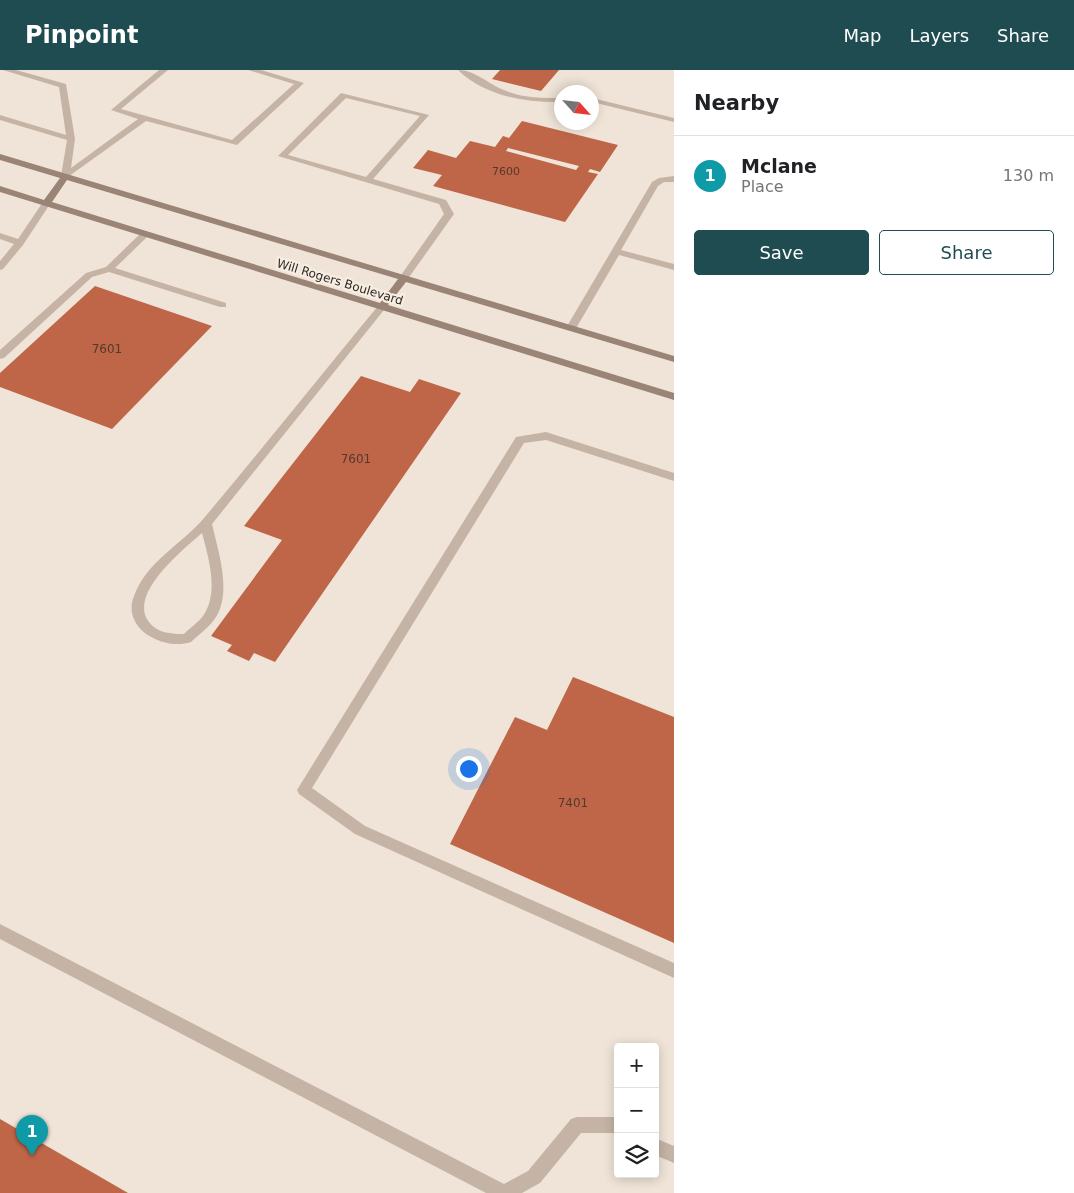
<!DOCTYPE html>
<meta charset="utf-8">
<style>
:root{--surface:#fff;--page:#f6f6f6;--text:#202124;--muted:#757577;--line:#e0e0e0;--accent:#1e4c50}
body{margin:0;font-family:"DejaVu Sans",sans-serif;background:var(--page);color:var(--text)}
.controls{position:absolute;right:15px;bottom:15px;display:grid;overflow:hidden;border-radius:5px;box-shadow:0 2px 12px #0003}
.controls button{width:45px;height:45px;display:grid;place-items:center;padding:0;border:0;border-bottom:1px solid var(--line);background:var(--surface);color:var(--text);font:25px sans-serif}
.compass{position:absolute;left:554px;top:15px;width:45px;height:45px;border-radius:50%;background:var(--surface);box-shadow:0 2px 12px #0003;rotate:117deg}
.you{position:absolute;left:468px;top:698px;width:18px;height:18px;margin:-12px;border:4px solid #fff;border-radius:50%;background:#1a73e8;box-shadow:0 0 0 8px #1a73e833}
.badge{display:grid;place-items:center;width:32px;height:32px;border-radius:50%;background:var(--accent);color:#fff;font-size:16px;font-weight:700}
.pin{position:absolute;translate:-50% -41px;filter:drop-shadow(0 1px 2px #0008)}
.pin::after{content:'';position:absolute;top:26px;width:18px;height:15px;background:inherit;clip-path:polygon(0 0,100% 0,50% 100%)}
.list{margin:0;padding:0;list-style:none}
h2{display:flex;justify-content:space-between;align-items:center;height:65px;margin:0;padding:0 20px;font-size:21px}
h2 small{font-size:16px;font-weight:400;color:var(--muted)}
.list li{display:grid;grid-template-columns:32px 1fr auto;gap:15px;align-items:center;box-sizing:border-box;height:80px;padding:0 20px;border-top:1px solid var(--line)}
.list b{display:block;font-size:19px;white-space:nowrap}
.list p{margin:0;font-size:16px;white-space:nowrap;color:var(--muted)}
.list em{font-size:16px;font-style:normal;color:var(--muted)}
.actions{display:flex;gap:10px;padding:15px 20px}
.actions a{flex:1;padding:11px 0;border:1px solid var(--accent);border-radius:5px;text-align:center;font-size:18px;color:var(--accent)}
.actions .main{background:var(--accent);color:#fff}
.icon{flex:none;width:28px;height:28px;fill:none;stroke:currentColor;stroke-width:2;stroke-linecap:round;stroke-linejoin:round}
.map{position:relative;flex:none;width:674px;height:1123px;overflow:hidden}
header{display:flex;align-items:center;gap:30px;box-sizing:border-box;height:70px;padding:0 25px;background:var(--accent);color:#fff}
header strong{font-size:24px}
nav{display:flex;gap:28px;margin-inline-start:auto;font-size:18px}
main{display:flex}
aside{flex:1;background:var(--surface)}
.map>svg:first-child{display:block}
.building{fill:#be6647;fill-rule:evenodd}
.lines{fill:none;stroke-linecap:round;stroke-linejoin:round}
.lane{fill:#c5b4a5;fill-rule:evenodd}
.secondary{fill:#998476;fill-rule:evenodd}
.labels{text-anchor:middle;dominant-baseline:central;stroke-width:4.5;stroke-linejoin:round;paint-order:stroke}
.far-number-label{font-size:11px;fill:#55392e}
.far-street-label{font-size:12px;fill:#322a25;stroke:#f7eee3}
.number-label{font-size:12px;fill:#55392e}
</style>
<header>
<strong>Pinpoint</strong>
<nav><a>Map</a><a>Layers</a><a>Share</a></nav>
</header>
<main>
<div class="map">
<svg width="674" height="1123" viewBox="0 0 674 1123">
<rect width="100%" height="100%" fill="#efe4d7"/>
<g class="building">
<path d="M 500,0 L 559,0 L 541,21 L 492,9 Z"/>
<path d="M 522,51 L 618,75 L 600,102 L 590,99 L 588,102 L 598,104 L 565,152 L 433,116 L 442,105 L 413,98 L 428,80 L 456,88 L 470,71 L 495,77 L 503,66 L 509,68 ZM 508,78 L 579,96 L 576,100 L 506,81 Z"/>
<path d="M 95,216 L 212,256 L 112,359 L 0,317 L 0,303 Z"/>
<path d="M 361,306 L 410,322 L 419,309 L 461,323 L 275,592 L 254,583 L 249,591 L 227,581 L 232,575 L 211,566 L 282,470 L 244,456 Z"/>
<path d="M 573,607 L 674,647 L 674,873 L 450,774 L 515,647 L 547,660 Z"/>
<path d="M 0,1049 L 128,1123 L 0,1123 Z"/>
</g>
<g class="lines">
<g class="lane">
<path d="M 3,0 L 16,0 L 66,14 L 75,69 L 71,98 L 138,49 L 111,40 L 159,0 L 168,0 L 121,39 L 232,70 L 294,14 L 248,0 L 261,0 L 304,13 L 237,75 L 146,51 L 65,109 L 61,106 L 67,70 L 0,50 L 0,45 L 66,65 L 59,17 Z"/>
<path d="M 458,0 C 475,0 488,14 504,20 C 522,28 542,28 562,28 L 562,32 C 525,33 485,26 458,0 Z"/>
<path d="M 341,23 L 429,45 L 373,109 L 446,130 L 454,144 L 407,210 L 401,210 L 399,208 L 444,144 L 439,134 L 278,86 ZM 346,28 L 420,46 L 366,107 L 288,85 Z"/>
<path d="M 592,28 L 674,48 L 674,52 L 592,32 Z"/>
<path d="M 674,106 L 674,112 L 664,112 L 658,116 L 621,180 L 674,194 L 674,200 L 619,185 L 575,260 L 567,260 L 566,258 L 652,112 L 659,108 Z"/>
<path d="M 46,131 L 50,134 L 23,175 L 3,199 L 0,200 L 0,191 L 14,174 L 0,169 L 0,163 L 18,169 L 43,132 Z"/>
<path d="M 145,161 L 148,162 L 148,166 L 115,198 L 226,233 L 226,237 L 220,237 L 109,202 L 92,207 L 4,288 L 0,289 L 0,280 L 86,203 L 106,197 L 142,162 Z"/>
<path d="M 381,235 L 384,236 L 384,240 L 212,454 C 218,481 232,521 216,547 C 210,557 199,564 191,572 C 164,581 121,559 134,526 C 147,491 181,475 204,448 C 263,378 320,306 378,236 ZM 202,463 C 208,486 218,518 206,541 C 202,550 191,557 184,564 C 171,564 157,563 149,552 C 127,524 184,479 202,463 Z"/>
<path d="M 546,362 L 674,403 L 674,411 L 546,370 L 524,373 L 312,718 L 365,756 L 674,893 L 674,908 L 355,764 L 299,724 L 297,720 L 516,367 Z"/>
<path d="M 0,854 L 504,1114 L 528,1101 L 571,1049 L 577,1047 L 613,1047 L 618,1049 L 618,1065 L 613,1063 L 581,1063 L 540,1113 L 522,1123 L 486,1123 L 0,869 Z"/>
<path d="M 655,1068 L 674,1076 L 674,1093 L 655,1085 Z"/>
</g>
<path class="secondary" d="M 0,84 L 674,286 L 674,292 L 406,212 L 388,235 L 674,323 L 674,330 L 0,122 L 0,116 L 44,130 L 60,108 L 0,90 ZM 67,110 L 398,209 L 380,233 L 52,132 Z"/>
</g>
<g class="labels">
<g class="far-number-label">
<text x="506" y="101">7600</text>
</g>
<g class="far-street-label">
<text transform="translate(340 212) rotate(17)">Will Rogers Boulevard</text>
</g>
<g class="number-label">
<text x="107" y="279">7601</text>
<text x="356" y="389">7601</text>
<text x="573" y="733">7401</text>
</g>
</g>
</svg>
<div class="controls">
<button>+</button>
<button>−</button>
<button><svg class="icon" aria-label="layers" viewBox="0 0 24 24"><path d="M12 4l9 5-9 5-9-5zM3 14l9 5 9-5"/></svg></button>
</div>
<svg class="compass" viewBox="-18 -18 36 36"><path d="M0-13l5 13h-10z" fill="#e53935"/><path d="M0 13l5-13h-10z" fill="#757577"/></svg>
<div class="you"></div>
<div class="pin badge" style="left:32px;top:1086px;background:#0f9aa8">1</div>
</div>
<aside>
<h2>Nearby<small></small></h2>
<ul class="list">
<li><span class="badge" style="background:#0f9aa8">1</span><div><b>Mclane</b><p>Place</p></div><em>130 m</em></li>
</ul>
<div class="actions"><a class="main">Save</a><a>Share</a></div>
</aside>
</main>
